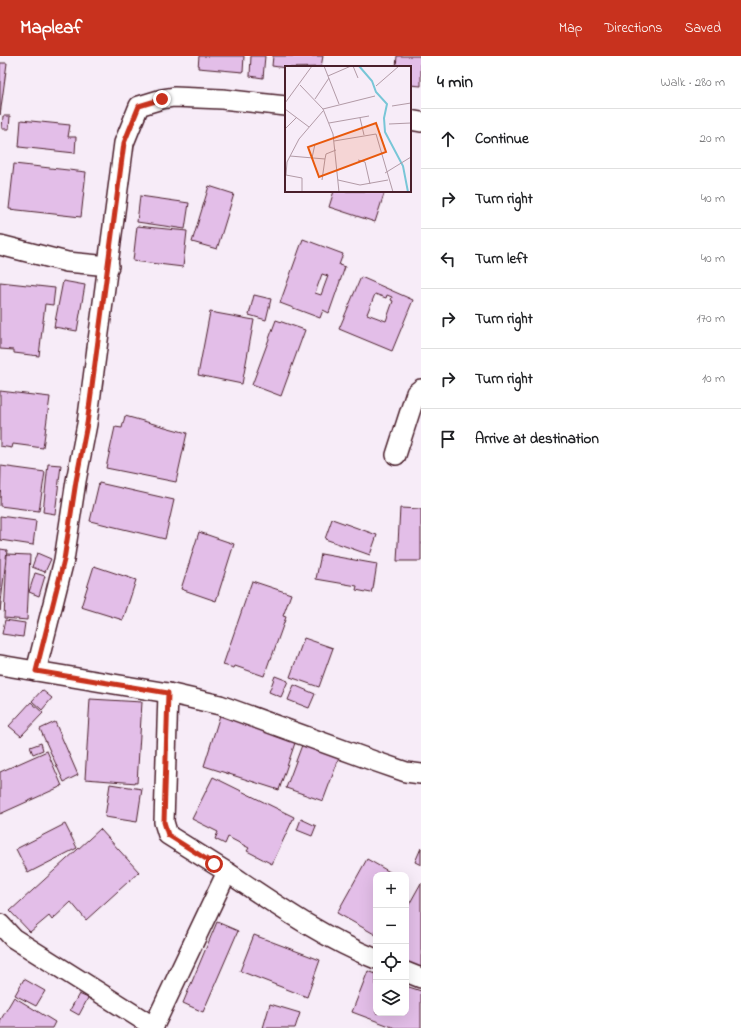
<!DOCTYPE html>
<meta charset="utf-8">
<style>
:root{--surface:#fff;--page:#f2f2f2;--text:#202124;--muted:#757577;--line:#e0e0e0;--accent:#c8321e}
body{margin:0;font-family:"Indie Flower",sans-serif;background:var(--page);color:var(--text)}
.controls{position:absolute;right:12px;bottom:12px;display:grid;overflow:hidden;border-radius:8px;box-shadow:0 4px 16px #0002}
.controls button{width:36px;height:36px;display:grid;place-items:center;padding:0;border:0;border-bottom:1px solid var(--line);background:var(--surface);color:var(--text);font:20px sans-serif}
.stop{position:absolute;width:12px;height:12px;margin:-9px;border:3px solid #c8321e;border-radius:50%;background:#fff}
.stop.end{background:#c8321e;border-color:#fff;box-shadow:0 1px 4px #0008}
.list{margin:0;padding:0;list-style:none}
h2{display:flex;justify-content:space-between;align-items:center;height:52px;margin:0;padding:0 16px;font-size:17px}
h2 small{font-size:13px;font-weight:400;color:var(--muted)}
.list li{display:grid;grid-template-columns:26px 1fr auto;gap:12px;align-items:center;box-sizing:border-box;height:60px;padding:0 16px;border-top:1px solid var(--line)}
.list b{display:block;font-size:15px;white-space:nowrap}
.list em{font-size:13px;font-style:normal;color:var(--muted)}
.icon{flex:none;width:22px;height:22px;fill:none;stroke:currentColor;stroke-width:2;stroke-linecap:round;stroke-linejoin:round}
.map{position:relative;flex:none;width:421px;height:972px;overflow:hidden}
header{display:flex;align-items:center;gap:24px;box-sizing:border-box;height:56px;padding:0 20px;background:var(--accent);color:#fff}
header strong{font-size:19px}
nav{display:flex;gap:22px;margin-inline-start:auto;font-size:14px}
main{display:flex}
aside{flex:1;background:var(--surface)}
.map>svg:first-child{display:block}
.building{fill:#e3bee8;stroke:#4a1f2b;fill-rule:evenodd}
.lines{fill:none;stroke-linecap:round;stroke-linejoin:round}
.street-casing{stroke:#4a1f2b;stroke-width:22}
.street{stroke:#fff;stroke-width:19}
.route{stroke:#c8321e;stroke-width:5}
.inset-river{fill:none;stroke:#78c6d7;stroke-width:2}
.inset-road{fill:none;stroke:#b29aa6;stroke-width:1}
.view{fill:#e8590c;fill-opacity:0.15;stroke:#e8590c;stroke-width:2}
.inset-edge{fill:none;stroke:#4a1f2b;stroke-width:2}
</style>
<header>
<strong>Mapleaf</strong>
<nav><a>Map</a><a>Directions</a><a>Saved</a></nav>
</header>
<main>
<div class="map">
<svg width="421" height="972" viewBox="0 0 421 972">
<rect width="100%" height="100%" fill="#f7ecf8"/>
<filter id="ink" filterUnits="userSpaceOnUse"><feTurbulence type="fractalNoise" baseFrequency=".025" numOctaves="2"/><feDisplacementMap in="SourceGraphic" scale="8" xChannelSelector="R" yChannelSelector="G"/><feConvolveMatrix kernelMatrix="1 2 1 2 8 2 1 2 1" color-interpolation-filters="sRGB"/></filter>
<g filter="url(#ink)">
<g class="building">
<path d="M 199,0 L 244,0 L 243,16 L 198,12 Z"/>
<path d="M 251,0 L 265,0 L 263,22 L 250,20 Z"/>
<path d="M 273,0 L 323,0 L 321,11 L 286,12 L 272,10 Z"/>
<path d="M 397,0 L 421,0 L 421,30 L 410,29 L 410,11 L 396,11 Z"/>
<path d="M 0,7 L 7,7 L 0,59 Z"/>
<path d="M 3,60 L 10,60 L 9,73 L 2,73 Z"/>
<path d="M 21,64 L 70,69 L 68,81 L 76,81 L 75,97 L 19,91 Z"/>
<path d="M 14,108 L 86,116 L 81,161 L 9,153 Z"/>
<path d="M 209,130 L 234,138 L 217,193 L 192,186 Z"/>
<path d="M 334,135 L 385,135 L 375,166 L 329,151 Z"/>
<path d="M 140,140 L 189,147 L 185,173 L 137,166 Z"/>
<path d="M 137,170 L 187,175 L 183,211 L 133,205 Z"/>
<path d="M 303,183 L 343,198 L 339,209 L 345,211 L 329,257 L 323,254 L 320,262 L 280,247 ZM 322,218 L 328,220 L 321,239 L 315,237 Z"/>
<path d="M 361,221 L 413,244 L 392,295 L 339,273 ZM 375,238 L 386,242 L 387,239 L 392,241 L 391,244 L 393,245 L 386,265 L 367,258 Z"/>
<path d="M 63,225 L 85,229 L 77,275 L 54,271 Z"/>
<path d="M 0,226 L 55,232 L 53,249 L 45,248 L 39,300 L 14,297 L 14,294 L 0,293 Z"/>
<path d="M 254,239 L 271,243 L 266,264 L 249,259 Z"/>
<path d="M 210,256 L 254,264 L 242,328 L 198,319 Z"/>
<path d="M 276,264 L 305,274 L 281,340 L 252,329 Z"/>
<path d="M 0,335 L 50,341 L 43,392 L 13,388 L 12,392 L 0,390 Z"/>
<path d="M 125,360 L 187,377 L 176,426 L 106,412 L 115,371 L 122,372 Z"/>
<path d="M 48,408 L 61,409 L 55,458 L 43,456 Z"/>
<path d="M 1,410 L 45,416 L 39,455 L 0,450 Z"/>
<path d="M 99,427 L 174,444 L 165,483 L 90,465 Z"/>
<path d="M 400,452 L 421,453 L 421,505 L 397,505 Z"/>
<path d="M 0,460 L 36,465 L 33,489 L 0,484 Z"/>
<path d="M 332,463 L 377,479 L 370,499 L 325,483 Z"/>
<path d="M 199,476 L 234,488 L 216,545 L 181,533 Z"/>
<path d="M 0,493 L 7,494 L 0,555 Z"/>
<path d="M 37,497 L 51,503 L 45,516 L 32,511 Z"/>
<path d="M 7,498 L 30,499 L 27,564 L 4,562 Z"/>
<path d="M 321,498 L 377,508 L 373,533 L 372,533 L 371,537 L 356,534 L 357,530 L 316,523 Z"/>
<path d="M 94,510 L 136,524 L 123,564 L 81,551 Z"/>
<path d="M 35,517 L 45,520 L 39,540 L 29,536 Z"/>
<path d="M 252,525 L 291,538 L 283,560 L 286,561 L 271,603 L 270,603 L 264,620 L 235,610 L 234,612 L 223,609 Z"/>
<path d="M 5,564 L 25,567 L 23,581 L 2,578 Z"/>
<path d="M 304,582 L 333,592 L 319,631 L 290,621 Z"/>
<path d="M 275,620 L 288,625 L 281,641 L 269,636 Z"/>
<path d="M 294,629 L 315,638 L 309,652 L 288,644 Z"/>
<path d="M 42,634 L 52,642 L 42,654 L 32,645 Z"/>
<path d="M 90,643 L 142,646 L 137,727 L 85,723 Z"/>
<path d="M 31,646 L 43,657 L 21,680 L 9,670 Z"/>
<path d="M 221,656 L 297,681 L 279,734 L 204,710 Z"/>
<path d="M 55,666 L 78,719 L 64,726 L 40,673 Z"/>
<path d="M 41,687 L 43,694 L 33,698 L 30,691 Z"/>
<path d="M 302,689 L 339,702 L 323,745 L 286,732 Z"/>
<path d="M 47,695 L 62,730 L 0,758 L 0,716 Z"/>
<path d="M 213,721 L 294,761 L 272,808 L 247,795 L 249,792 L 228,781 L 225,788 L 215,783 L 218,776 L 192,763 Z"/>
<path d="M 110,728 L 142,733 L 137,766 L 105,761 Z"/>
<path d="M 301,763 L 316,770 L 312,780 L 297,774 Z"/>
<path d="M 65,768 L 77,792 L 28,817 L 16,793 Z"/>
<path d="M 100,773 L 139,816 L 86,864 L 71,846 L 52,864 L 49,860 L 30,876 L 10,855 Z"/>
<path d="M 421,792 L 421,809 L 415,806 Z"/>
<path d="M 367,803 L 395,819 L 376,819 L 376,879 L 337,857 Z"/>
<path d="M 421,827 L 421,915 L 406,907 L 406,854 Z"/>
<path d="M 217,866 L 238,875 L 203,956 L 183,947 Z"/>
<path d="M 254,879 L 320,904 L 307,941 L 240,915 Z"/>
<path d="M 368,915 L 376,918 L 376,957 L 406,957 L 406,930 L 421,935 L 421,972 L 395,972 L 352,956 Z"/>
<path d="M 24,923 L 45,935 L 36,950 L 15,939 Z"/>
<path d="M 79,938 L 88,942 L 79,959 L 70,954 Z"/>
<path d="M 14,941 L 55,966 L 52,972 L 0,972 L 0,965 Z"/>
<path d="M 270,948 L 300,957 L 295,972 L 263,972 Z"/>
</g>
<g class="lines">
<defs>
<g id="street">
<path d="M 410,64 L 421,66"/>
<path d="M 0,189 L 67,206 L 109,210"/>
<path d="M 396,399 L 416,337 L 421,333"/>
<path d="M 0,609 L 168,637 L 220,649 L 374,705 L 406,716 L 421,718"/>
<path d="M 36,615 L 64,504 L 76,425 L 87,368 L 124,87 L 139,50 L 162,43 L 174,41 L 222,43 L 286,50"/>
<path d="M 227,816 C 275,848 323,882 376,903"/>
<path d="M 0,868 L 13,882 L 154,971"/>
<path d="M 406,916 L 421,922"/>
<path d="M 153,972 L 227,816 L 168,779 L 164,766 L 168,637"/>
</g>
</defs>
<use href="#street" class="street-casing"/>
<use href="#street" class="street"/>
</g>
</g>
<g class="lines" filter="url(#ink)">
<path class="route" d="M 162,43 L 139,50 L 124,87 L 87,368 L 76,425 L 64,504 L 36,615 L 168,637 L 164,766 L 168,779 L 214,808"/>
</g>
<g transform="translate(285 10)">
<rect width="126" height="126" fill="#f7ecf8"/>
<path class="inset-river" d="M 74,0 L 87,15 L 91,26 L 102,38 L 99,52 L 100,66 L 118,100 L 123,126"/>
<path class="inset-road" d="M 39,0 L 54,38M 68,0 L 73,12M 43,10 L 66,0M 15,19 L 38,43M 91,20 L 114,0M 30,33 L 44,12M 0,37 L 27,0M 107,40 L 126,37M 0,43 L 24,61M 75,52 L 79,69M 44,57 L 84,50M 104,58 L 126,57M 0,63 L 12,51M 49,75 L 91,68 L 108,126M 5,90 L 40,93 L 41,88 L 51,84M 27,92 L 30,78M 73,94 L 80,96 L 85,118M 100,107 L 126,91M 37,114 L 40,93M 53,114 L 75,119 L 103,114M 17,126 L 17,112 L 1,109 L 2,96 L 14,73 L 38,45M 54,126 L 48,68 L 38,43 L 90,30"/>
<path class="view" d="M 91,57 L 101,86 L 34,111 L 23,81 Z"/>
<rect width="126" height="126" class="inset-edge"/>
</g>
</svg>
<div class="controls">
<button>+</button>
<button>−</button>
<button><svg class="icon" aria-label="locate" viewBox="0 0 24 24"><circle cx="12" cy="12" r="6"/><path d="M12 2v4M12 18v4M2 12h4M18 12h4"/></svg></button>
<button><svg class="icon" aria-label="layers" viewBox="0 0 24 24"><path d="M12 4l9 5-9 5-9-5zM3 14l9 5 9-5"/></svg></button>
</div>
<div class="stop" style="left:214px;top:808px"></div>
<div class="stop end" style="left:162px;top:43px"></div>
</div>
<aside>
<h2>4 min<small>Walk · 280 m</small></h2>
<ul class="list">
<li><svg class="icon" aria-label="ahead" viewBox="0 0 24 24"><path d="M12 20V5M6 11l6-6 6 6"/></svg><div><b>Continue</b></div><em>20 m</em></li>
<li><svg class="icon" aria-label="right" viewBox="0 0 24 24"><path d="M7 20v-9h11M14 6l5 5-5 5"/></svg><div><b>Turn right</b></div><em>40 m</em></li>
<li><svg class="icon" aria-label="left" viewBox="0 0 24 24"><path d="M17 20v-9H6M10 6l-5 5 5 5"/></svg><div><b>Turn left</b></div><em>40 m</em></li>
<li><svg class="icon" aria-label="right" viewBox="0 0 24 24"><path d="M7 20v-9h11M14 6l5 5-5 5"/></svg><div><b>Turn right</b></div><em>170 m</em></li>
<li><svg class="icon" aria-label="right" viewBox="0 0 24 24"><path d="M7 20v-9h11M14 6l5 5-5 5"/></svg><div><b>Turn right</b></div><em>10 m</em></li>
<li><svg class="icon" aria-label="arrive" viewBox="0 0 24 24"><path d="M6 21V4h12l-3 4 3 4H6"/></svg><div><b>Arrive at destination</b></div></li>
</ul>
</aside>
</main>
